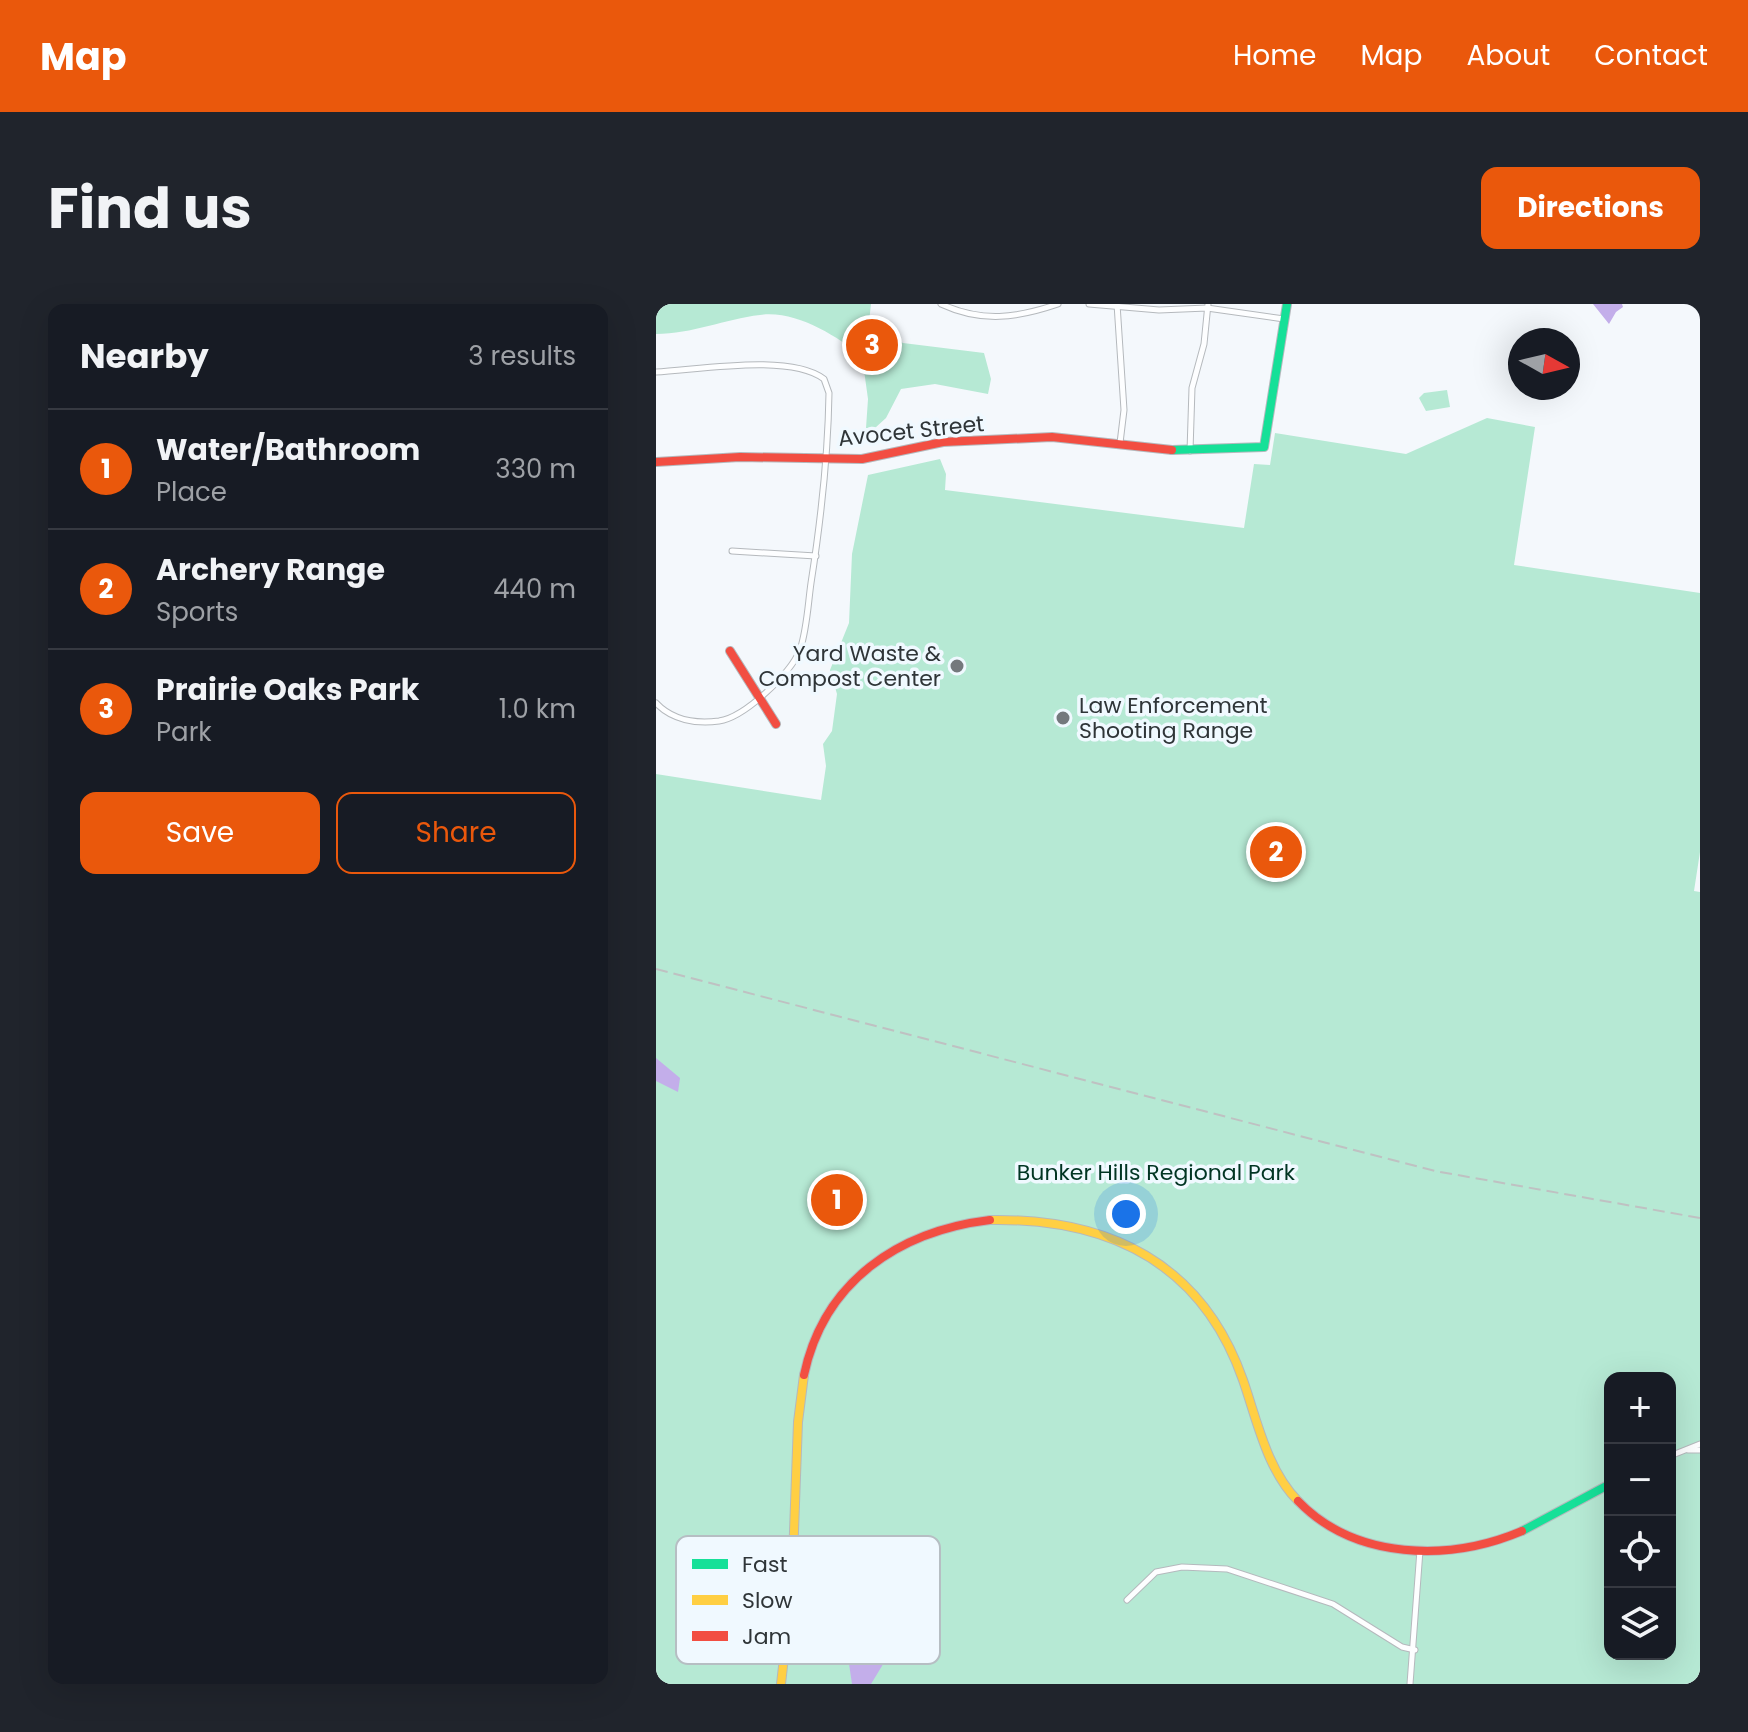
<!DOCTYPE html>
<meta charset="utf-8">
<style>
:root{--surface:#171b24;--page:#20242c;--text:#f1f3f6;--muted:#9ea1a6;--line:#363941;--accent:#ea580c}
body{margin:0;font-family:Poppins,sans-serif;background:var(--page);color:var(--text)}
.controls{position:absolute;right:24px;bottom:24px;display:grid;overflow:hidden;border-radius:16px;box-shadow:0 8px 32px #0002}
.controls button{width:72px;height:72px;display:grid;place-items:center;padding:0;border:0;border-bottom:2px solid var(--line);background:var(--surface);color:var(--text);font:40px sans-serif}
.compass{position:absolute;left:852px;top:24px;width:72px;height:72px;border-radius:50%;background:var(--surface);box-shadow:0 8px 32px #0002;rotate:98deg}
.you{position:absolute;left:470px;top:910px;width:28px;height:28px;margin:-20px;border:6px solid #fff;border-radius:50%;background:#1a73e8;box-shadow:0 0 0 12px #1a73e833}
.badge{display:grid;place-items:center;width:52px;height:52px;border-radius:50%;background:var(--accent);color:#fff;font-size:26px;font-weight:700}
.pin{position:absolute;translate:-50% -50%;border:4px solid #fff;box-shadow:0 2px 8px #0006}
.list{margin:0;padding:0;list-style:none}
h2{display:flex;justify-content:space-between;align-items:center;height:104px;margin:0;padding:0 32px;font-size:34px}
h2 small{font-size:26px;font-weight:400;color:var(--muted)}
.list li{display:grid;grid-template-columns:52px 1fr auto;gap:24px;align-items:center;box-sizing:border-box;height:120px;padding:0 32px;border-top:2px solid var(--line)}
.list b{display:block;font-size:30px;white-space:nowrap}
.list p{margin:0;font-size:26px;white-space:nowrap;color:var(--muted)}
.list em{font-size:26px;font-style:normal;color:var(--muted)}
.actions{display:flex;gap:16px;padding:24px 32px}
.actions a{flex:1;padding:18px 0;border:2px solid var(--accent);border-radius:16px;text-align:center;font-size:28px;color:var(--accent)}
.actions .main{background:var(--accent);color:#fff}
.icon{flex:none;width:44px;height:44px;fill:none;stroke:currentColor;stroke-width:2;stroke-linecap:round;stroke-linejoin:round}
.map{position:relative;flex:none;width:1044px;height:1380px;overflow:hidden;border-radius:16px}
header{display:flex;align-items:center;gap:48px;box-sizing:border-box;height:112px;padding:0 40px;background:var(--accent);color:#fff}
header strong{font-size:38px}
nav{display:flex;gap:44px;margin-inline-start:auto;font-size:28px}
.intro{display:flex;align-items:center;justify-content:space-between;box-sizing:border-box;height:192px;padding:0 48px}
h1{margin:0;font-size:56px}
.button{padding:20px 36px;border-radius:16px;background:var(--accent);color:#fff;font-size:28px;font-weight:700}
main{display:flex;gap:48px;padding:0 48px}
aside{flex:1;background:var(--surface);border-radius:16px;box-shadow:0 8px 32px #0002}
.map>svg:first-child{display:block}
.green{fill:#b6e9d4;fill-rule:evenodd}
.water{fill:#c3aeea}
.lines{fill:none;stroke-linecap:round;stroke-linejoin:round}
.street-casing{stroke:#b5b9bd;stroke-width:7}
.fast-casing{stroke:#b5b9bd;stroke-width:10}
.slow-casing{stroke:#b5b9bd;stroke-width:10}
.jam-casing{stroke:#b5b9bd;stroke-width:10}
.street{stroke:#fdfeff;stroke-width:5}
.fast{stroke:#16e098;stroke-width:8}
.slow{stroke:#ffcf43;stroke-width:8}
.jam{stroke:#f24e42;stroke-width:8}
.rail{stroke:#bfc1c2;stroke-width:2;stroke-dasharray:12 6;stroke-linecap:butt}
.poi-dot{fill:#74797d;stroke:#f0f9ff;stroke-width:3}
.labels{text-anchor:middle;dominant-baseline:central;stroke-width:7;stroke-linejoin:round;paint-order:stroke}
.street-label{font-size:22px;fill:#2f3538;stroke:#f0f9ff}
.poi-label{font-size:22px;fill:#2f3538;stroke:#f0f9ff;text-anchor:end}
.park-label{font-size:22px;fill:#013523;stroke:#f0f9ff}
.key{fill:#f0f9ff;stroke:#b6bec3;stroke-width:2}
.key-label{font-size:22px;fill:#2f3538}
</style>
<header>
<strong>Map</strong>
<nav><a>Home</a><a>Map</a><a>About</a><a>Contact</a></nav>
</header>
<div class="intro"><h1>Find us</h1><a class="button">Directions</a></div>
<main>
<aside>
<h2>Nearby<small>3 results</small></h2>
<ul class="list">
<li><span class="badge">1</span><div><b>Water/Bathroom</b><p>Place</p></div><em>330 m</em></li>
<li><span class="badge">2</span><div><b>Archery Range</b><p>Sports</p></div><em>440 m</em></li>
<li><span class="badge">3</span><div><b>Prairie Oaks Park</b><p>Park</p></div><em>1.0 km</em></li>
</ul>
<div class="actions"><a class="main">Save</a><a>Share</a></div>
</aside>
<div class="map">
<svg width="1044" height="1380" viewBox="0 0 1044 1380">
<rect width="100%" height="100%" fill="#f4f8fc"/>
<g class="green">
<path d="M 0,0 L 215,0 L 213,18 L 243,31 L 242,36 L 247,39 L 328,49 L 335,75 L 332,90 L 279,80 L 245,85 L 230,114 L 219,124 L 210,124 L 212,95 L 206,52 C 180,32 140,6 104,11 C 69,15 36,30 0,30 Z"/>
<path d="M 791,86 L 794,103 L 770,107 L 763,94 L 768,89 Z"/>
<path d="M 831,114 L 879,123 L 858,261 L 1044,289 L 1044,548 L 1038,587 L 1044,588 L 1044,1380 L 0,1380 L 0,470 L 165,496 L 170,462 L 167,440 L 176,427 L 181,390 L 174,366 L 193,319 L 196,250 L 212,171 L 284,155 L 290,170 L 289,186 L 588,224 L 598,160 L 614,161 L 619,129 L 750,150 ZM 954,1074 L 1014,1074 L 1014,1350 L 954,1350 Z"/>
</g>
<g class="water">
<path d="M 937,0 L 966,0 L 967,3 L 960,8 L 953,20 Z"/>
<path d="M 0,754 L 24,774 L 22,788 L 0,777 Z"/>
<path d="M 206,1350 L 229,1357 L 215,1380 L 196,1380 L 192,1353 Z"/>
</g>
<g class="lines">
<defs>
<g id="street">
<path d="M 285,0 C 326,19 361,14 402,0"/>
<path d="M 433,0 L 503,6 L 551,4 L 628,15"/>
<path d="M 461,0 L 468,106 L 464,139"/>
<path d="M 0,68 C 42,66 134,49 168,75 L 173,89 C 172,154 165,215 155,279 C 152,300 151,325 144,346 C 134,370 89,413 63,417 C 40,420 16,416 0,399"/>
<path d="M 534,147 L 536,84 L 548,40 L 552,0"/>
<path d="M 76,247 L 160,252"/>
<path d="M 1032,1146 L 1044,1146"/>
<path d="M 1014,1152 L 1044,1140"/>
<path d="M 471,1296 L 500,1268 L 526,1263 L 571,1265 L 677,1300 L 746,1343 L 759,1346"/>
<path d="M 754,1380 L 764,1246"/>
</g>
<g id="fast">
<path d="M 516,146 L 608,143 L 631,0"/>
<path d="M 866,1227 L 954,1180"/>
</g>
<g id="slow">
<path d="M 334,916 C 453,914 546,959 587,1076 C 601,1116 611,1166 642,1197"/>
<path d="M 125,1380 L 136,1282 L 142,1118 L 148,1071"/>
</g>
<g id="jam">
<path d="M 0,158 L 84,153 L 206,155 L 287,138 L 396,133 L 516,146"/>
<path d="M 74,347 L 120,420"/>
<path d="M 148,1071 C 168,977 243,927 334,916"/>
<path d="M 642,1197 C 699,1256 793,1258 866,1227"/>
</g>
</defs>
<use href="#street" class="street-casing"/>
<use href="#fast" class="fast-casing"/>
<use href="#slow" class="slow-casing"/>
<use href="#jam" class="jam-casing"/>
<use href="#street" class="street"/>
<use href="#fast" class="fast"/>
<use href="#slow" class="slow"/>
<use href="#jam" class="jam"/>
<path class="rail" d="M 0,665 L 779,867 L 1044,914"/>
</g>
<g class="poi-dot">
<circle cx="301" cy="362" r="8"/>
<circle cx="407" cy="414" r="8"/>
</g>
<g class="labels">
<g class="street-label">
<text transform="translate(255 127) rotate(-6)">Avocet Street</text>
</g>
<g class="poi-label">
<text x="285" y="349">Yard Waste &amp;<tspan x="285" dy="25">Compost Center</tspan></text>
<text x="423" y="401" text-anchor="start">Law Enforcement<tspan x="423" dy="25">Shooting Range</tspan></text>
</g>
<g class="park-label">
<text x="500" y="868">Bunker Hills Regional Park</text>
</g>
</g>
<rect x="20" y="1232" width="264" height="128" rx="12" class="key"/>
<rect x="36" y="1255" width="36" height="10" fill="#16e098"/>
<rect x="36" y="1291" width="36" height="10" fill="#ffcf43"/>
<rect x="36" y="1327" width="36" height="10" fill="#f24e42"/>
<g class="key-label">
<text x="86" y="1268">Fast</text>
<text x="86" y="1304">Slow</text>
<text x="86" y="1340">Jam</text>
</g>
</svg>
<div class="controls">
<button>+</button>
<button>−</button>
<button><svg class="icon" aria-label="locate" viewBox="0 0 24 24"><circle cx="12" cy="12" r="6"/><path d="M12 2v4M12 18v4M2 12h4M18 12h4"/></svg></button>
<button><svg class="icon" aria-label="layers" viewBox="0 0 24 24"><path d="M12 4l9 5-9 5-9-5zM3 14l9 5 9-5"/></svg></button>
</div>
<svg class="compass" viewBox="-18 -18 36 36"><path d="M0-13l5 13h-10z" fill="#e53935"/><path d="M0 13l5-13h-10z" fill="#9ea1a6"/></svg>
<div class="you"></div>
<div class="pin badge" style="left:181px;top:896px">1</div>
<div class="pin badge" style="left:620px;top:548px">2</div>
<div class="pin badge" style="left:216px;top:41px">3</div>
</div>
</main>
